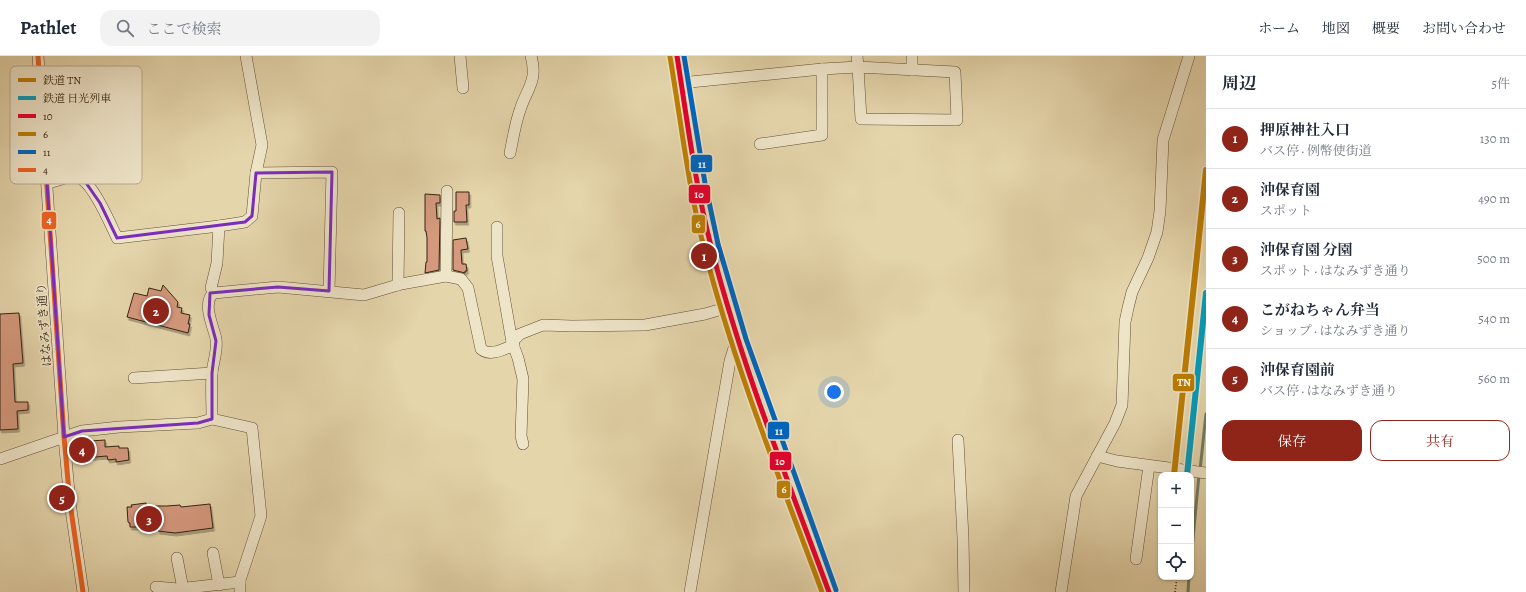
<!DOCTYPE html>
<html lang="ja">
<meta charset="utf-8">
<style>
:root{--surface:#fff;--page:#f2f2f3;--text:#1f2937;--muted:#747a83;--line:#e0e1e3;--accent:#8f2418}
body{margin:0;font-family:Alegreya,"Noto Serif JP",serif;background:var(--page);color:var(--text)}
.controls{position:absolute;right:12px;bottom:12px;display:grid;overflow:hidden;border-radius:8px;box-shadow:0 1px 3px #0004}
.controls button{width:36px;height:36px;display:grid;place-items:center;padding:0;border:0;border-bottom:1px solid var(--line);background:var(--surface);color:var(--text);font:20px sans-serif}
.you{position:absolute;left:834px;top:336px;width:14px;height:14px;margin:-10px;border:3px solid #fff;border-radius:50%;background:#1a73e8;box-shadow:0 0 0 6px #1a73e833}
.badge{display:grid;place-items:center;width:26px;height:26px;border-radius:50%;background:var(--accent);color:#fff;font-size:13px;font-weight:700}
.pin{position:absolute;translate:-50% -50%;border:2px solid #fff;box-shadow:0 1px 4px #0006}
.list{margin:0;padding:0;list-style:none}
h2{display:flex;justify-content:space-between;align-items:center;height:52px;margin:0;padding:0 16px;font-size:17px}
h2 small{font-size:13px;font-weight:400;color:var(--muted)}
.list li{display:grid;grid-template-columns:26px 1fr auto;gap:12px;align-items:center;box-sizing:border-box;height:60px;padding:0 16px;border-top:1px solid var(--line)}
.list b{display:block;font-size:15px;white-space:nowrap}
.list p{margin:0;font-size:13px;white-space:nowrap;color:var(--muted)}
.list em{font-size:13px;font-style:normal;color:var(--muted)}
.actions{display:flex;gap:8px;padding:12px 16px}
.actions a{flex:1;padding:9px 0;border:1px solid var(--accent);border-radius:12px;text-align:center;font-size:14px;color:var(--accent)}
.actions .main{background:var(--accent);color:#fff}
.icon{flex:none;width:22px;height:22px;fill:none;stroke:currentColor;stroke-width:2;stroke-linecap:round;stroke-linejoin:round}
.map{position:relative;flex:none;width:1206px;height:536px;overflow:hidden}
header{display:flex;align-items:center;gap:24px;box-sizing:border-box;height:56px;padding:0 20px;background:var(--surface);border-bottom:1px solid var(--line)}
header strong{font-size:19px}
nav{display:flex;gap:22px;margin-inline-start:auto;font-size:14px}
.search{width:280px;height:36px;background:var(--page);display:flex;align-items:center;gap:10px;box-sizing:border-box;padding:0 14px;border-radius:12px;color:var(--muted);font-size:15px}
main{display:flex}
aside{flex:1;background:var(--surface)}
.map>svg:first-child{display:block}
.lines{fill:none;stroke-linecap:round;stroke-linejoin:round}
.stream{stroke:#707d68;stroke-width:3}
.building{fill:#d5997e;stroke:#36230f;filter:url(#shadow)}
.minor-casing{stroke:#625036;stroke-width:12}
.highway-casing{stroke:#36230f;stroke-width:18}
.path{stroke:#36230f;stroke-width:1.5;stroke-dasharray:1 2;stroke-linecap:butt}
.minor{stroke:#eee4c8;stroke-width:11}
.highway{stroke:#e5d5ab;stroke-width:16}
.bus-1-casing{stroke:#eee4c8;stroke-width:8}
.bus-2-casing{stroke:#eee4c8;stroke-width:8}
.bus-3-casing{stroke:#eee4c8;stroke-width:8}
.bus-4-casing{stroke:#eee4c8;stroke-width:8}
.bus-1{stroke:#e4002b;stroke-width:5}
.bus-2{stroke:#bd7f04;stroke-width:5}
.bus-3{stroke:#0065bd;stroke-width:5}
.bus-4{stroke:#e96221;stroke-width:5}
.rail-1-casing{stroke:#eee4c8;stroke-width:9}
.rail-2-casing{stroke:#eee4c8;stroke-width:9}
.rail-1{stroke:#bc7d04;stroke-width:6}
.rail-2{stroke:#059cbb;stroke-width:6}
.marked{fill:none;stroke:#7b2cbf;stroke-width:3;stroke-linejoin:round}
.labels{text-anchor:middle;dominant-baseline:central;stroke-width:3;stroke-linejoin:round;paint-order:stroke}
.street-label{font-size:12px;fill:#36230f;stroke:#eee4c8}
.key{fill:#eee4c8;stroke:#b7aa90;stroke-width:1}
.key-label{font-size:11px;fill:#36230f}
.line-badge{stroke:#eee4c8;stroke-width:1.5}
.badge-label{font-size:11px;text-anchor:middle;font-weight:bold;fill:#fff}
</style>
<header>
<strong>Pathlet</strong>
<div class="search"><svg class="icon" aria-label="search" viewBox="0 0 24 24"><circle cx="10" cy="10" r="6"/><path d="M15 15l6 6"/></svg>ここで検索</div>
<nav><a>ホーム</a><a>地図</a><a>概要</a><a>お問い合わせ</a></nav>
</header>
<main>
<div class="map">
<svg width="1206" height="536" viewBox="0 0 1206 536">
<defs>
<filter id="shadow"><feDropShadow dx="1.5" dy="3" stdDeviation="0" flood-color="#0004"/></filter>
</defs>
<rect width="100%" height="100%" fill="#e5d5ab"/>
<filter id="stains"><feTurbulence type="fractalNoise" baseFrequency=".005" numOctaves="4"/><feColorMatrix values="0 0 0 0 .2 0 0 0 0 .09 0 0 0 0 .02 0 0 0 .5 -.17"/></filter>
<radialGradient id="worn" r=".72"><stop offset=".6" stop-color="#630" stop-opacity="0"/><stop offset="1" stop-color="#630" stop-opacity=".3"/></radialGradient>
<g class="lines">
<g class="stream">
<path d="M 1200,414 L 1206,358"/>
<path d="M 1191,503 L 1199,419"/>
<path d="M 1188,536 L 1189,521"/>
</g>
</g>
<g class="building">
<path d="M 456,136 L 469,136 L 469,149 L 466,149 L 467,166 L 454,166 L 454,155 L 456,155 Z"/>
<path d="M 425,138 L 440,139 L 440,147 L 436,147 L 437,163 L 440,162 L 439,214 L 425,217 L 426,206 L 427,206 L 427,182 L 426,175 L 425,175 Z"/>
<path d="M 466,182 L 468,193 L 461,194 L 462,208 L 466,208 L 467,215 L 465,215 L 465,217 L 453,214 L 453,184 Z"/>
<path d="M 163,229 L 178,246 L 177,251 L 182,252 L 181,257 L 190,259 L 188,268 L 190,268 L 188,277 L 127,261 L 134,237 L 147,240 L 149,232 L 161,235 Z"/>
<path d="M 19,257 L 23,307 L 13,308 L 15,346 L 28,346 L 28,354 L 17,355 L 18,373 L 0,374 L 0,258 Z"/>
<path d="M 105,384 L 105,391 L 119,390 L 119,392 L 128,392 L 129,404 L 116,406 L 116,403 L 108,404 L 107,400 L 83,402 L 83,398 L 77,399 L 76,386 Z"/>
<path d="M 146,447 L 146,450 L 167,450 L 180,449 L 181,451 L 210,448 L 213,472 L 175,477 L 158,475 L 159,471 L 130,471 L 130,467 L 128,466 L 127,451 L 132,451 L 131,449 Z"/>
</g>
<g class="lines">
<defs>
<g id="minor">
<path d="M 38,0 L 64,381 L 70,447 L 83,536"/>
<path d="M 246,0 L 262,89 L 256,117 L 332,116 L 329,235"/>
<path d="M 460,0 L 463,32"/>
<path d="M 858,11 L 955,16 L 957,64 L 861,63 Z"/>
<path d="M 912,14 L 912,0"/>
<path d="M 680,27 L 822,13"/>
<path d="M 760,88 L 822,79 L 822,13 L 858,11 L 857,0"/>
<path d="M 510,97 C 513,83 515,68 520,54 C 527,32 538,25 531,0"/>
<path d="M 47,127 C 54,126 71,119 77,121 C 92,124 111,169 117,182 L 219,170 L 217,207 L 211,232 L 214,237"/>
<path d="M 219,170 L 245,166 L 252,160 L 256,117"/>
<path d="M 497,171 L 497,200 L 512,286 L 520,278 L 543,269 L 572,270 L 645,269 L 705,258 L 729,251"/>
<path d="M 446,220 L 447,135"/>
<path d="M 398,229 L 399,157"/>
<path d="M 512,286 L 518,302 L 523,323 L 521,380 L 523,388"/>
<path d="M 134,322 L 212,317"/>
<path d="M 212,363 C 212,348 211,332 212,317 C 213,306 218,294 216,283 C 214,272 201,246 214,237 L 278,231 L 364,239 L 401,228 L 446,220 L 461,223 L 468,232 L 481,293 C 490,301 504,293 514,289"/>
<path d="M 958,384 L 963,482 L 964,536"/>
<path d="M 1097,400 L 1117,405 L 1206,417"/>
<path d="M 0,403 L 82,375 L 119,371 L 198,367 L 212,363 L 252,372 L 261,460 L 240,524 L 240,536"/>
<path d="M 213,497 L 219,529"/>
<path d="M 177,502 L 183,533"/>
<path d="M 1136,503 L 1149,410"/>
<path d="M 156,531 L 178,533 L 240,526"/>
<path d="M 690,536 L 730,305 L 734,292 L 739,285"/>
<path d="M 1061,536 L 1076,440 L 1115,367 L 1122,349 L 1125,266 L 1128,252 L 1132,236 L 1148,202 L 1157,176 L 1160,155 L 1163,84 L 1189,0"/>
</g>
<path id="highway" d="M 677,0 L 698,128 L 711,190 L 739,285 L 771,377 L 829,536"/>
</defs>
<use href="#minor" class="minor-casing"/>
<use href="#highway" class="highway-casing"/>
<path class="path" d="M 1175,536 L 1177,521"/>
<use href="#minor" class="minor"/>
<use href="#highway" class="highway"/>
<defs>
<path id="bus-1" d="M 677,0 C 687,63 695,128 711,190 C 741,308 787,422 829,536"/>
<path id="bus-2" d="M 670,1 C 681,65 688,130 704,192 C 734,309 780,423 822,536"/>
<path id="bus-3" d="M 684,0 L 705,127 L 718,188 L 746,283 L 836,534"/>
<path id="bus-4" d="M 38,0 L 64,381 L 70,447 L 83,536"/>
</defs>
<use href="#bus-1" class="bus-1-casing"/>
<use href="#bus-2" class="bus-2-casing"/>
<use href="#bus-3" class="bus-3-casing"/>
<use href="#bus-4" class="bus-4-casing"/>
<use href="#bus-1" class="bus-1"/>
<use href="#bus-2" class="bus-2"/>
<use href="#bus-3" class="bus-3"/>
<use href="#bus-4" class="bus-4"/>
<defs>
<path id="rail-1" d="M 1174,419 L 1206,114"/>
<path id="rail-2" d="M 1187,419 L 1206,237"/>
</defs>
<use href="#rail-1" class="rail-1-casing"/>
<use href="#rail-2" class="rail-2-casing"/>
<use href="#rail-1" class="rail-1"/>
<use href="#rail-2" class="rail-2"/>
</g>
<path class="marked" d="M 332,116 L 329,235 L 278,231 L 210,237 L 209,259 L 216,285 L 212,317 L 212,363 L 198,367 L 82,375 L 64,381 L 47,127 L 76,120 L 84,124 L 100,147 L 117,182 L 245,166 L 252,160 L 256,117 Z"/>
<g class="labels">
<g class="street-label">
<text transform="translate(44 269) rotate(-94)">はなみずき通り</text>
</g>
</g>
<rect x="10" y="10" width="132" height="118" rx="6" class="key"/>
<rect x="18" y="22" width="18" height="4" fill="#bc7d04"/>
<rect x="18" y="40" width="18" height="4" fill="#059cbb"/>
<rect x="18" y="58" width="18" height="4" fill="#e4002b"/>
<rect x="18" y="76" width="18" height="4" fill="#bd7f04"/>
<rect x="18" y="94" width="18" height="4" fill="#0065bd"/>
<rect x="18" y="112" width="18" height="4" fill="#e96221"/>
<g class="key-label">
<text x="43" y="28">鉄道 TN</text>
<text x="43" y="46">鉄道 日光列車</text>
<text x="43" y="64">10</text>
<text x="43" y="82">6</text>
<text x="43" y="100">11</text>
<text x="43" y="118">4</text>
</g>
<g class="line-badge">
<rect x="690" y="98" width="23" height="19" rx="4" fill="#0065bd"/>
<rect x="688" y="128" width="23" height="20" rx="4" fill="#e4002b"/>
<rect x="41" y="155" width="16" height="19" rx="4" fill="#e96221"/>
<rect x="691" y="158" width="15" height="20" rx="4" fill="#bd7f04"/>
<rect x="1172" y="317" width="23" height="19" rx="4" fill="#bc7d04"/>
<rect x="767" y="365" width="23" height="19" rx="4" fill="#0065bd"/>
<rect x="769" y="395" width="23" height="20" rx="4" fill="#e4002b"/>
<rect x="776" y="424" width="15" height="19" rx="4" fill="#bd7f04"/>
</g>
<g class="badge-label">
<text x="702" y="112">11</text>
<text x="699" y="142">10</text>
<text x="49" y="168">4</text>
<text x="698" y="172">6</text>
<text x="1184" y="330">TN</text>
<text x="779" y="379">11</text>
<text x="780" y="409">10</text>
<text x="784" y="437">6</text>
</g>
<rect width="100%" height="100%" filter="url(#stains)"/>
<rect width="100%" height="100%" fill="url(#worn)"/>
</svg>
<div class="controls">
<button>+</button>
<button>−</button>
<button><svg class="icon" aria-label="locate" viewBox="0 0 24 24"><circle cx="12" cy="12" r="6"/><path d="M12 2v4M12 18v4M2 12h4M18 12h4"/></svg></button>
</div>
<div class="you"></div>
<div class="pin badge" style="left:704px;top:200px">1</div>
<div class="pin badge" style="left:156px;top:255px">2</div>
<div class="pin badge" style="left:149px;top:463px">3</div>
<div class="pin badge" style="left:82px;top:394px">4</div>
<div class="pin badge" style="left:62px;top:442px">5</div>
</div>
<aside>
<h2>周辺<small>5件</small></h2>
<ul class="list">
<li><span class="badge">1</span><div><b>押原神社入口</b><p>バス停 · 例幣使街道</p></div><em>130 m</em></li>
<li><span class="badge">2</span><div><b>沖保育園</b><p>スポット</p></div><em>490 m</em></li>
<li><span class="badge">3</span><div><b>沖保育園 分園</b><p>スポット · はなみずき通り</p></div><em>500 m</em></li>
<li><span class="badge">4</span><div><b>こがねちゃん弁当</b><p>ショップ · はなみずき通り</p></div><em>540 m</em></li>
<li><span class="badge">5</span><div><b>沖保育園前</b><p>バス停 · はなみずき通り</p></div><em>560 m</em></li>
</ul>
<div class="actions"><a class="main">保存</a><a>共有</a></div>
</aside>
</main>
